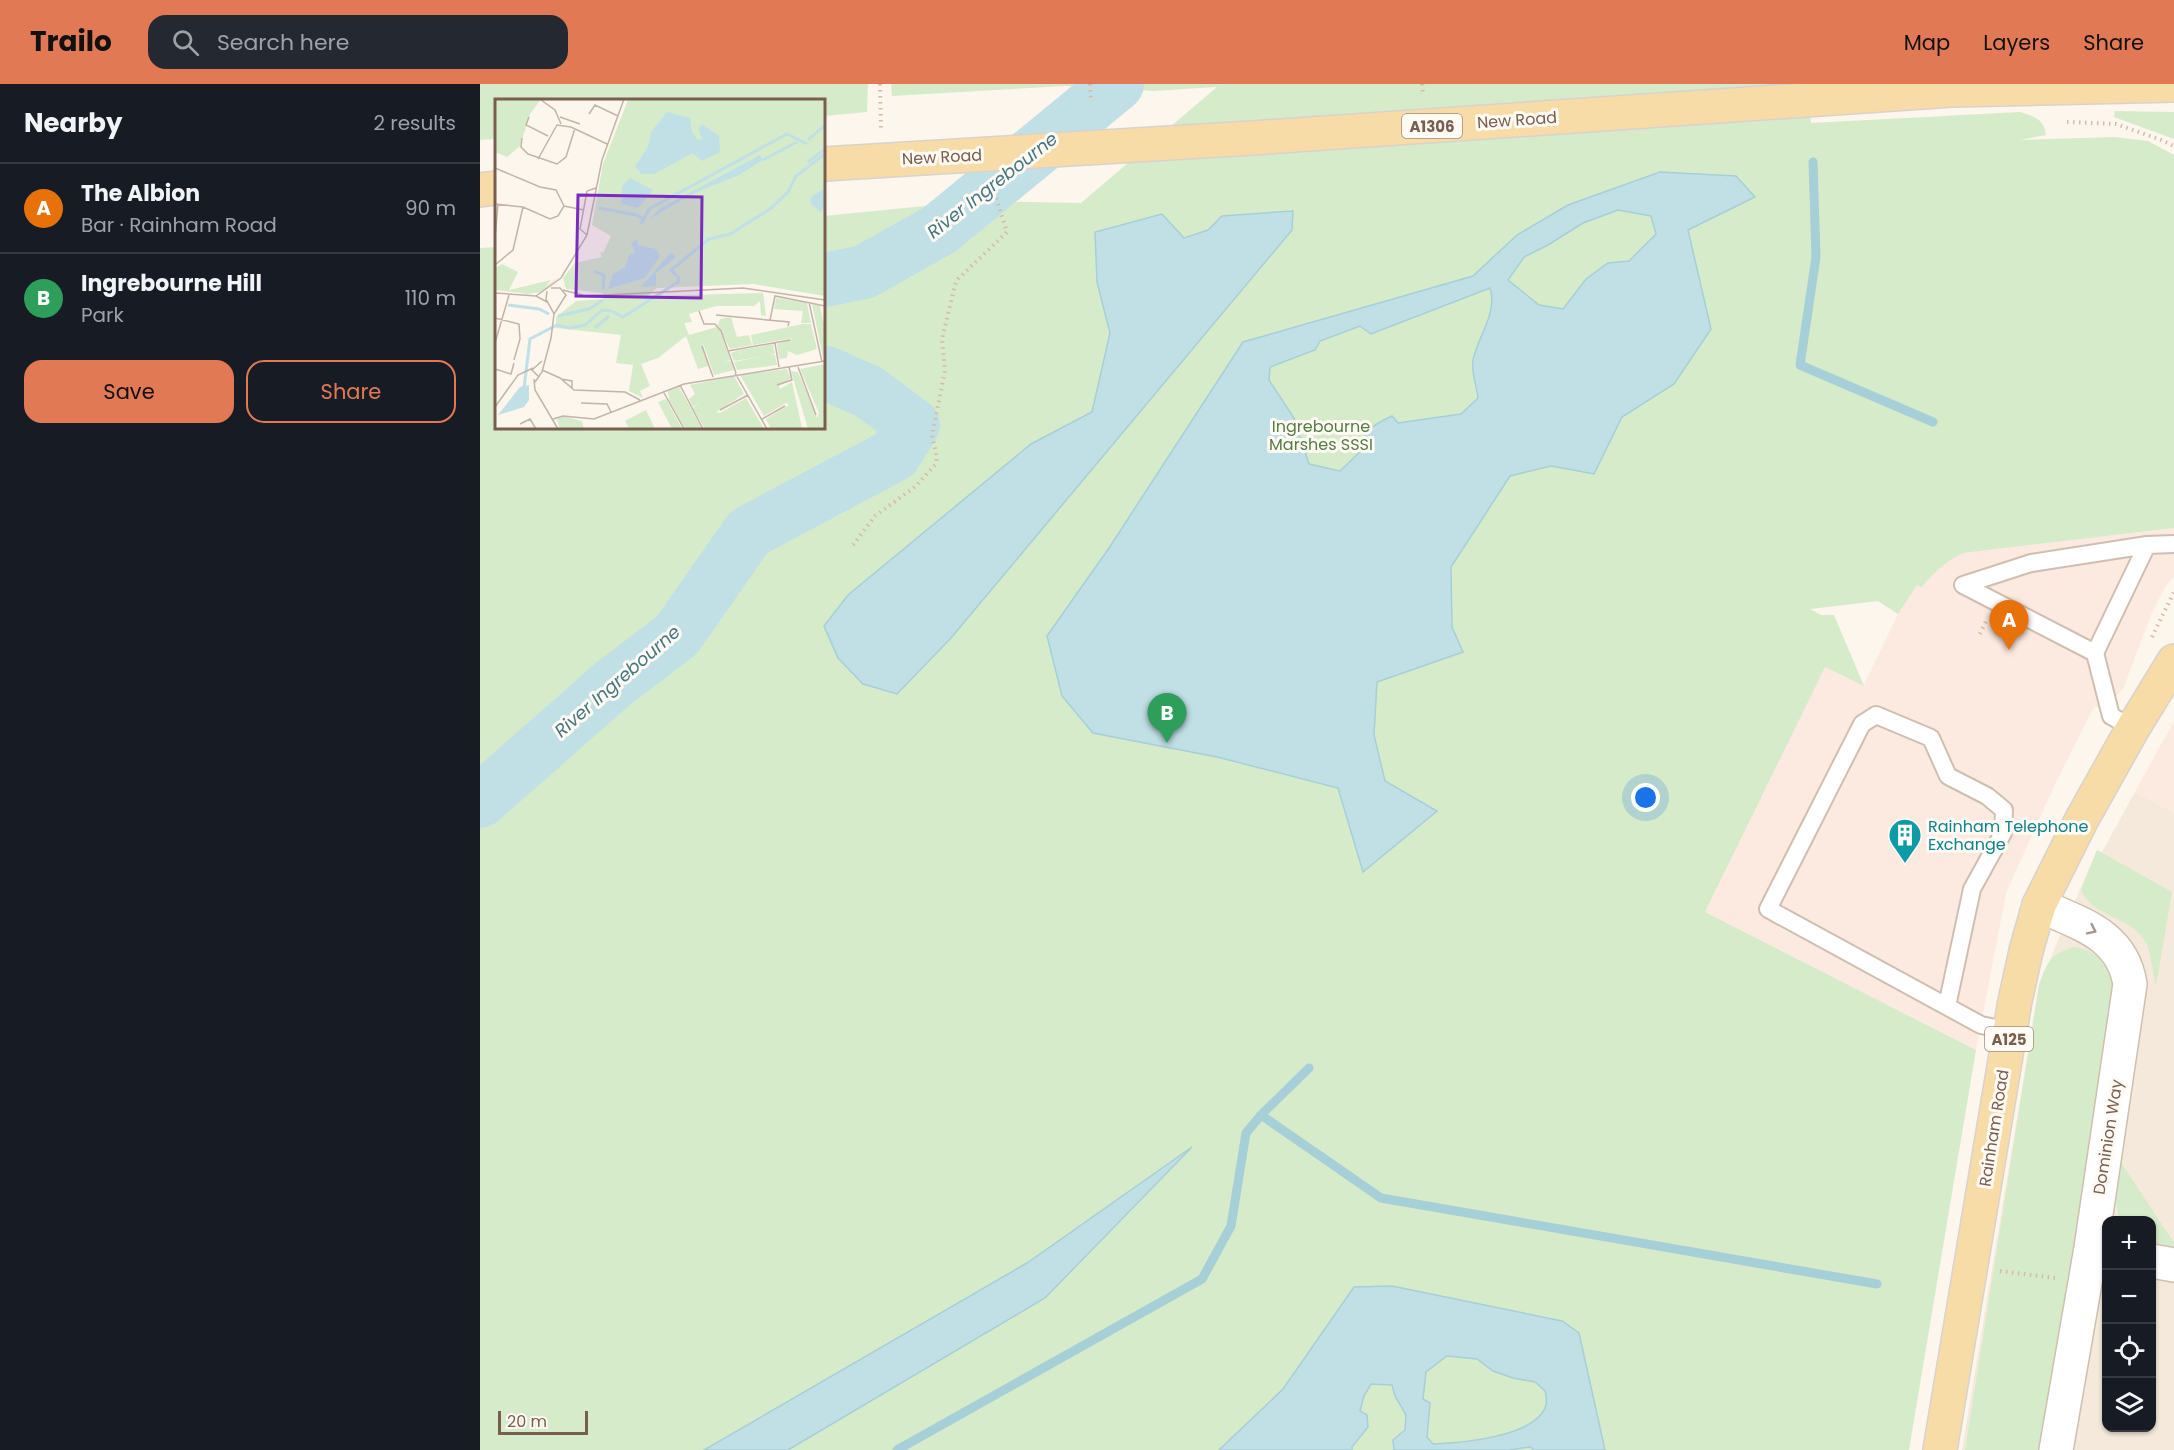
<!DOCTYPE html>
<meta charset="utf-8">
<style>
:root{--surface:#171b24;--page:#242831;--text:#f1f3f6;--muted:#9ea1a6;--line:#363941;--accent:#e27955}
body{margin:0;font-family:Poppins,sans-serif;background:var(--page);color:var(--text)}
.controls{position:absolute;right:18px;bottom:18px;display:grid;overflow:hidden;border-radius:12px;box-shadow:0 2px 4px #0004}
.controls button{width:54px;height:54px;display:grid;place-items:center;padding:0;border:0;border-bottom:2px solid var(--line);background:var(--surface);color:var(--text);font:30px sans-serif}
.scale{position:absolute;left:18px;bottom:15px;width:90px;box-sizing:border-box;padding-left:6px;border:3px solid #785e4e;border-top:0;font-size:16px;line-height:21px;white-space:nowrap;color:#785e4e;-webkit-text-stroke:4px #fffaf3;paint-order:stroke}
.you{position:absolute;left:1166px;top:714px;width:21px;height:21px;margin:-15px;border:4px solid #fff;border-radius:50%;background:#1a73e8;box-shadow:0 0 0 9px #1a73e833}
.badge{display:grid;place-items:center;width:39px;height:39px;border-radius:50%;background:var(--accent);color:#fff;font-size:20px;font-weight:700}
.pin{position:absolute;translate:-50% -50px;filter:drop-shadow(0 2px 3px #0008)}
.pin::after{content:'';position:absolute;top:32px;width:21px;height:18px;background:inherit;clip-path:polygon(0 0,100% 0,50% 100%)}
.list{margin:0;padding:0;list-style:none}
h2{display:flex;justify-content:space-between;align-items:center;height:78px;margin:0;padding:0 24px;font-size:26px}
h2 small{font-size:20px;font-weight:400;color:var(--muted)}
.list li{display:grid;grid-template-columns:39px 1fr auto;gap:18px;align-items:center;box-sizing:border-box;height:90px;padding:0 24px;border-top:2px solid var(--line)}
.list b{display:block;font-size:22px;white-space:nowrap}
.list p{margin:0;font-size:20px;white-space:nowrap;color:var(--muted)}
.list em{font-size:20px;font-style:normal;color:var(--muted)}
.actions{display:flex;gap:12px;padding:18px 24px}
.actions a{flex:1;padding:14px 0;border:2px solid var(--accent);border-radius:18px;text-align:center;font-size:21px;color:var(--accent)}
.actions .main{background:var(--accent);color:#111}
.icon{flex:none;width:33px;height:33px;fill:none;stroke:currentColor;stroke-width:2;stroke-linecap:round;stroke-linejoin:round}
.map{position:relative;flex:none;width:1694px;height:1366px;overflow:hidden}
header{display:flex;align-items:center;gap:36px;box-sizing:border-box;height:84px;padding:0 30px;background:var(--accent);color:#111}
header strong{font-size:28px}
nav{display:flex;gap:33px;margin-inline-start:auto;font-size:21px}
.search{width:420px;height:54px;background:var(--page);display:flex;align-items:center;gap:15px;box-sizing:border-box;padding:0 21px;border-radius:18px;color:var(--muted);font-size:22px}
main{display:flex}
aside{flex:1;background:var(--surface)}
.map>svg:first-child{display:block}
.residential{fill:#f4e9da;fill-rule:evenodd}
.commercial{fill:#fce9e0}
.green{fill:#d6ebca}
.water{fill:#c0e0e6;stroke:#a6cfd8;stroke-width:1.5;fill-rule:evenodd}
.lines{fill:none;stroke-linecap:round;stroke-linejoin:round}
.stream{stroke:#a6cfd8;stroke-width:9}
.river{stroke:#c0e0e6;stroke-width:54}
.lane-casing{stroke:#cfbfb0;stroke-width:20}
.street-casing{stroke:#cfbfb0;stroke-width:36}
.primary-casing{stroke:#d9d2cd;stroke-width:36}
.path{stroke:#d7bba6;stroke-width:4;stroke-dasharray:1.5 4.5;stroke-linecap:butt}
.lane{stroke:#fff;stroke-width:16}
.street{stroke:#fff;stroke-width:33}
.primary{stroke:#f8dca7;stroke-width:33}
.oneway{stroke:#a7968c}
.labels{text-anchor:middle;dominant-baseline:central;stroke-width:6;stroke-linejoin:round;paint-order:stroke}
.shield{fill:#fffaf3;stroke:#a08d80;stroke-width:1.5}
.shield-label{font-size:15px;font-weight:bold;fill:#785e4e}
.street-label{font-size:16px;fill:#785e4e;stroke:#fffaf3}
.park-label{font-size:16px;fill:#547d46;stroke:#fffaf3}
.culture-label{font-size:16px;fill:#0d838f;stroke:#fffaf3;text-anchor:start}
.water-label{font-size:18px;font-style:italic;fill:#457783;stroke:#fffaf3}
.inset-river{fill:none;stroke:#c0e0e6;stroke-width:3}
.inset-road{fill:none;stroke:#c3b4a8;stroke-width:1.5}
.view{fill:#7b2cbf;fill-opacity:0.15;stroke:#7b2cbf;stroke-width:3}
.inset-edge{fill:none;stroke:#785e4e;stroke-width:3}
</style>
<header>
<strong>Trailo</strong>
<div class="search"><svg class="icon" aria-label="search" viewBox="0 0 24 24"><circle cx="10" cy="10" r="6"/><path d="M15 15l6 6"/></svg>Search here</div>
<nav><a>Map</a><a>Layers</a><a>Share</a></nav>
</header>
<main>
<aside>
<h2>Nearby<small>2 results</small></h2>
<ul class="list">
<li><span class="badge" style="background:#e8710a">A</span><div><b>The Albion</b><p>Bar · Rainham Road</p></div><em>90 m</em></li>
<li><span class="badge" style="background:#2e9e5b">B</span><div><b>Ingrebourne Hill</b><p>Park</p></div><em>110 m</em></li>
</ul>
<div class="actions"><a class="main">Save</a><a>Share</a></div>
</aside>
<div class="map">
<svg width="1694" height="1366" viewBox="0 0 1694 1366">
<rect width="100%" height="100%" fill="#fcf6ec"/>
<path class="residential" d="M 1655,708 L 1694,729 L 1694,1366 L 1482,1366 L 1559,901 L 1617,766 L 1622,768 ZM 1626,1136 L 1672,1136 L 1672,1344 L 1626,1344 Z"/>
<g class="commercial">
<path d="M 1313,416 L 1442,503 L 1455,487 L 1469,476 L 1483,469 L 1694,444 L 1694,492 L 1686,501 L 1671,531 L 1643,605 L 1628,620 L 1620,624 L 1614,623 L 1576,698 L 1526,809 L 1496,966 L 1225,828 L 1345,582 L 1384,601 L 1418,530 L 1398,517 L 1329,525 Z"/>
<path d="M 1694,637 L 1694,729 L 1655,708 Z"/>
</g>
<g class="green">
<path d="M 0,0 L 388,0 L 387,28 L 344,32 L 344,16 L 16,16 L 16,55 L 0,56 Z"/>
<path d="M 411,0 L 1328,0 L 1331,39 L 1540,28 C 1554,33 1564,34 1566,51 L 1540,56 L 1634,53 L 1668,57 L 1694,71 L 1694,444 L 1483,469 C 1465,478 1454,488 1442,503 L 1437,501 L 1418,530 L 1398,517 L 1330,525 L 1341,531 L 1354,531 L 1384,602 L 1345,583 L 1225,828 L 1496,966 L 1429,1366 L 0,1366 L 0,164 L 16,163 L 16,344 L 344,344 L 344,132 L 495,117 L 601,119 L 737,3 L 673,7 L 586,2 L 412,12 Z"/>
<path d="M 1635,27 L 1694,28 L 1694,55 L 1634,33 Z"/>
<path d="M 1617,766 L 1692,808 L 1676,902 C 1673,890 1671,866 1665,857 C 1648,830 1616,836 1601,806 Z"/>
<path d="M 1594,863 C 1609,865 1628,875 1633,890 C 1636,897 1637,906 1638,914 L 1564,1366 L 1485,1366 L 1559,901 C 1567,878 1570,870 1594,863 Z"/>
<path d="M 1640,1077 L 1694,1159 L 1694,1163 L 1672,1158 L 1672,1136 L 1640,1136 C 1633,1117 1637,1098 1640,1077 Z"/>
</g>
<g class="water">
<path d="M 1180,88 L 1256,92 L 1275,113 L 1208,146 L 1231,245 L 1194,300 L 1142,333 L 1114,390 L 1071,382 L 1030,392 L 971,483 L 972,543 L 983,568 L 897,598 L 894,651 L 905,697 L 957,727 L 883,788 L 858,704 L 737,673 L 613,649 L 582,612 L 567,552 L 629,464 L 763,258 L 993,192 L 1037,151 L 1088,121 ZM 1138,126 L 1171,132 L 1176,150 L 1149,177 L 1128,179 L 1106,195 L 1083,225 L 1059,221 L 1028,196 L 1044,173 L 1068,161 L 1103,139 ZM 1010,204 C 1018,229 998,252 993,276 C 991,288 997,303 998,314 L 981,330 L 918,339 L 912,332 C 897,339 882,346 883,365 L 860,387 L 829,380 L 814,334 L 789,296 L 790,283 L 835,266 L 840,257 L 880,242 L 891,250 Z"/>
<path d="M 813,127 L 812,146 L 471,554 L 417,610 L 383,600 L 358,574 L 344,542 L 368,511 L 551,360 L 612,328 L 630,249 L 617,198 L 615,148 L 682,130 L 704,154 L 728,146 L 742,132 Z"/>
<path d="M 712,1063 L 565,1214 L 308,1366 L 224,1366 L 547,1179 Z"/>
<path d="M 912,1202 L 1082,1237 L 1099,1249 L 1125,1366 L 1054,1366 L 1050,1363 L 1029,1366 L 914,1366 L 913,1356 L 925,1346 L 926,1331 L 915,1312 L 912,1301 L 891,1300 L 884,1312 L 880,1327 L 887,1331 L 888,1343 L 872,1363 L 872,1366 L 739,1366 L 803,1305 L 874,1203 ZM 967,1272 L 997,1275 L 1013,1287 L 1033,1294 L 1055,1298 L 1065,1307 C 1066,1311 1067,1317 1066,1321 C 1057,1353 980,1359 953,1360 L 947,1353 L 950,1319 L 943,1315 L 946,1288 Z"/>
</g>
<g class="lines">
<g class="stream">
<path d="M 1333,78 L 1336,173 L 1320,281 L 1453,338"/>
<path d="M 781,1031 L 901,1114 L 1397,1200"/>
<path d="M 417,1366 L 722,1195 L 751,1142 L 766,1049 L 781,1031 L 829,984"/>
</g>
<g class="river">
<path d="M 344,196 L 384,188 L 459,146 L 637,0"/>
<path d="M 0,717 L 134,599 L 197,551 L 269,448 L 414,371 L 433,341 L 389,308 L 344,288"/>
</g>
<defs>
<g id="lane">
<path d="M 1667,461 L 1615,569 L 1483,501 L 1551,479 L 1667,461 L 1694,460"/>
<path d="M 1615,569 L 1631,632 L 1653,644"/>
<path d="M 1467,922 L 1492,805 L 1523,749 L 1524,726 L 1507,712 L 1468,692 L 1451,654 L 1396,631 L 1382,640 L 1288,825 L 1501,941 L 1530,947"/>
</g>
<g id="street">
<path d="M 1559,821 C 1600,840 1642,850 1650,900 L 1611,1164 L 1576,1366"/>
<path d="M 1672,1177 L 1694,1181"/>
</g>
<g id="primary">
<path d="M 344,80 L 772,54 L 1472,6 L 1694,1"/>
<path d="M 0,106 L 16,104"/>
<path d="M 1460,1366 L 1535,917 L 1546,867 L 1559,821 L 1602,735 L 1653,644 L 1694,577"/>
</g>
</defs>
<use href="#lane" class="lane-casing"/>
<use href="#street" class="street-casing"/>
<use href="#primary" class="primary-casing"/>
<g class="path">
<path d="M 400,0 L 401,46"/>
<path d="M 610,0 L 611,18"/>
<path d="M 942,0 L 943,11"/>
<path d="M 1587,38 L 1636,40 L 1681,56 L 1694,62"/>
<path d="M 373,461 L 395,432 L 436,402 L 455,381 L 457,374 L 452,351 L 465,287 L 462,255 L 475,201 L 478,195 L 527,148 L 516,113"/>
<path d="M 1500,550 L 1506,537"/>
<path d="M 1672,553 L 1694,508"/>
<path d="M 1520,1187 L 1575,1194"/>
</g>
<use href="#lane" class="lane"/>
<use href="#street" class="street"/>
<use href="#primary" class="primary"/>
</g>
<defs><path id="oneway-chevron" d="M-2-3.5L2.5 0L-2 3.5" fill="none" stroke-width="1.6" stroke-linecap="round" stroke-linejoin="round" transform="scale(1.5)"/></defs>
<use class="oneway" href="#oneway-chevron" transform="translate(1612 846) rotate(26)"/>
<defs>
<symbol id="building-pin" viewBox="-11 -11 22 30"><path d="M0 17L-7.5 6A9.5 9.5 0 1 1 7.5 6Z" fill="#0f9aa8" stroke="#fffaf3"/><path d="M-4-6H4V6H1V3H-1V6H-4ZM-2.5-4.3h1.7v1.8h-1.7ZM.8-4.3h1.7v1.8H.8ZM-2.5-1h1.7V.8h-1.7ZM.8-1h1.7V.8H.8Z" fill="#fff"/></symbol>
</defs>
<g fill-rule="evenodd">
<use href="#building-pin" x="1406" y="732" width="38" height="52"/>
</g>
<g class="labels">
<g class="shield">
<rect x="922" y="30" width="60" height="24" rx="4.5"/>
<rect x="1505" y="943" width="48" height="24" rx="4.5"/>
</g>
<g class="shield-label">
<text x="952" y="42">A1306</text>
<text x="1529" y="955">A125</text>
</g>
<g class="street-label">
<text transform="translate(1037 36) rotate(-4)">New Road</text>
<text transform="translate(462 73) rotate(-3)">New Road</text>
<text transform="translate(1514 1044) rotate(-81)">Rainham Road</text>
<text transform="translate(1628 1053) rotate(-81)">Dominion Way</text>
</g>
<g class="park-label">
<text x="841" y="342">Ingrebourne<tspan x="841" dy="18">Marshes SSSI</tspan></text>
</g>
<g class="culture-label">
<text x="1448" y="742">Rainham Telephone<tspan x="1448" dy="18">Exchange</tspan></text>
</g>
<g class="water-label">
<text transform="translate(512 101) rotate(-38)">River Ingrebourne</text>
<text transform="translate(137 597) rotate(-41)">River Ingrebourne</text>
</g>
</g>
<g transform="translate(15 15)">
<rect width="330" height="330" fill="#fcf6ec"/>
<path d="M 0,0 L 46,0 L 35,15 L 25,47 L 12,58 L 0,53 ZM 330,0 L 330,197 L 258,185 L 162,189 L 152,197 L 268,194 L 271,217 L 266,216 L 265,202 L 259,207 L 221,207 L 194,215 L 197,223 L 189,224 L 194,236 L 222,228 L 225,232 L 235,261 L 230,263 L 236,262 L 239,271 L 219,276 L 208,244 L 213,267 L 203,270 L 191,237 L 163,259 L 146,265 L 155,287 L 145,292 L 148,299 L 134,292 L 138,266 L 121,264 L 126,236 L 61,229 L 61,218 L 81,202 L 108,200 L 108,194 L 71,190 L 68,179 L 80,164 L 107,158 L 105,153 L 108,154 L 116,137 L 97,126 L 108,65 L 133,1 ZM 7,165 L 23,173 L 14,191 L 56,181 L 50,188 L 65,177 L 47,193 L 33,195 L 0,191 L 0,169 ZM 281,199 L 312,204 L 316,224 L 306,224 L 308,212 L 279,210 ZM 317,205 L 325,207 L 330,229 L 328,259 ZM 236,218 L 242,238 L 254,236 L 257,246 L 235,250 L 223,226 L 225,220 ZM 307,225 L 316,225 L 322,250 L 302,256 L 293,252 L 292,259 L 284,260 L 282,245 L 298,239 L 258,246 L 256,236 ZM 278,245 L 280,255 L 275,256 L 280,256 L 282,266 L 242,271 L 239,263 L 264,258 L 239,262 L 236,254 L 244,251 L 246,257 L 245,251 ZM 330,265 L 330,330 L 313,330 L 296,272 L 303,273 L 322,319 L 324,314 L 305,270 ZM 292,270 L 296,280 L 284,287 L 285,290 L 297,283 L 307,329 L 276,330 L 271,320 L 294,306 L 291,304 L 269,317 L 245,276 ZM 239,277 L 249,295 L 221,313 L 225,314 L 251,299 L 269,330 L 210,330 L 198,309 L 205,304 L 198,308 L 194,300 L 200,295 L 195,286 ZM 184,288 L 207,330 L 190,330 L 174,301 L 173,292 ZM 171,300 L 187,330 L 177,330 L 163,303 ZM 151,311 L 160,330 L 134,330 L 130,322 ZM 67,317 L 87,322 L 89,330 L 65,330 L 62,320 Z" fill="#d6ebca"/>
<path d="M 172,13 L 195,19 L 197,33 L 203,41 L 207,40 L 203,29 L 207,25 L 224,37 L 225,53 L 207,62 L 198,54 L 159,75 L 146,75 L 140,67 L 153,48 L 156,33 ZM 265,56 L 268,61 L 244,76 L 197,95 L 155,120 L 166,109 ZM 135,79 L 158,91 L 143,109 L 126,105 L 127,87 ZM 328,90 L 330,106 L 326,113 L 316,105 L 316,98 ZM 142,140 L 143,146 L 161,150 L 165,157 L 150,179 L 113,190 L 118,175 L 130,168 L 134,156 L 140,153 L 136,144 ZM 176,153 L 181,158 L 161,174 L 161,187 L 146,188 ZM 34,286 L 34,301 L 29,308 L 3,316 L 25,288 Z" fill="#c0e0e6"/>
<path class="inset-river" d="M 313,41 L 330,26M 268,61 L 302,43M 313,63 L 330,50M 104,109 L 141,116 L 149,121M 146,125 L 154,110 L 292,35 L 312,45M 99,172 L 109,176 L 108,191M 13,206 L 44,210 L 54,215M 63,217 L 94,210 L 108,201M 100,229 L 114,217M 29,289 L 35,240 L 62,226 L 74,229 L 90,226 L 107,211 L 116,212 L 128,218 L 183,183 L 184,179 L 176,171 L 214,140 L 235,135 L 275,110 L 293,93 L 301,77 L 330,55"/>
<path class="inset-road" d="M 46,1 L 60,11 L 66,25M 94,15 L 100,6 L 123,17M 34,18 L 31,26 L 53,37M 65,18 L 85,25M 27,39 L 26,48 L 33,55 L 62,65 L 71,58 L 80,29M 43,60 L 62,26 L 76,28 L 112,45M 0,69 L 45,88 L 61,91 L 69,107M 0,105 L 28,108 L 55,120 L 63,117 L 69,107M 69,107 L 89,111M 92,136 L 85,130 L 92,92 L 101,89M 0,139 L 3,105M 0,166 L 18,151 L 28,108M 56,189 L 65,189 L 71,196 L 59,215M 68,191 L 91,197 L 248,189 L 330,201M 0,194 L 41,197 L 52,203M 41,197 L 66,179 L 92,136 L 107,61 L 129,0M 314,203 L 327,263M 204,212 L 209,225 L 220,225 L 226,232 L 241,274M 221,216 L 294,223 L 293,227M 0,219 L 24,225 L 25,240 L 19,261M 275,221 L 280,197 L 330,207M 0,244 L 14,196M 280,244 L 284,268M 207,247 L 218,278M 233,252 L 295,241M 303,268 L 321,316M 0,270 L 16,275 L 19,264M 47,271 L 65,279 L 79,291 L 130,293 L 145,301M 240,274 L 272,330M 43,277 L 37,271 L 47,262M 39,280 L 40,291 L 63,330M 66,280 L 77,282 L 77,290M 40,283 L 47,273 L 56,239 L 59,215 L 51,200 L 52,192M 185,286 L 208,330M 282,286 L 297,281 L 294,268M 168,292 L 189,330M 86,304 L 112,305 L 116,313M 0,308 L 23,276 L 38,269M 225,311 L 253,296M 58,320 L 68,317 L 99,320 L 189,285 L 330,262M 267,320 L 290,307M 25,325 L 35,320 L 41,330"/>
<path class="view" d="M 83,96 L 207,98 L 206,199 L 81,197 Z"/>
<rect width="330" height="330" class="inset-edge"/>
</g>
</svg>
<div class="controls">
<button>+</button>
<button>−</button>
<button><svg class="icon" aria-label="locate" viewBox="0 0 24 24"><circle cx="12" cy="12" r="6"/><path d="M12 2v4M12 18v4M2 12h4M18 12h4"/></svg></button>
<button><svg class="icon" aria-label="layers" viewBox="0 0 24 24"><path d="M12 4l9 5-9 5-9-5zM3 14l9 5 9-5"/></svg></button>
</div>
<div class="scale">20 m</div>
<div class="you"></div>
<div class="pin badge" style="left:1529px;top:566px;background:#e8710a">A</div>
<div class="pin badge" style="left:687px;top:659px;background:#2e9e5b">B</div>
</div>
</main>
